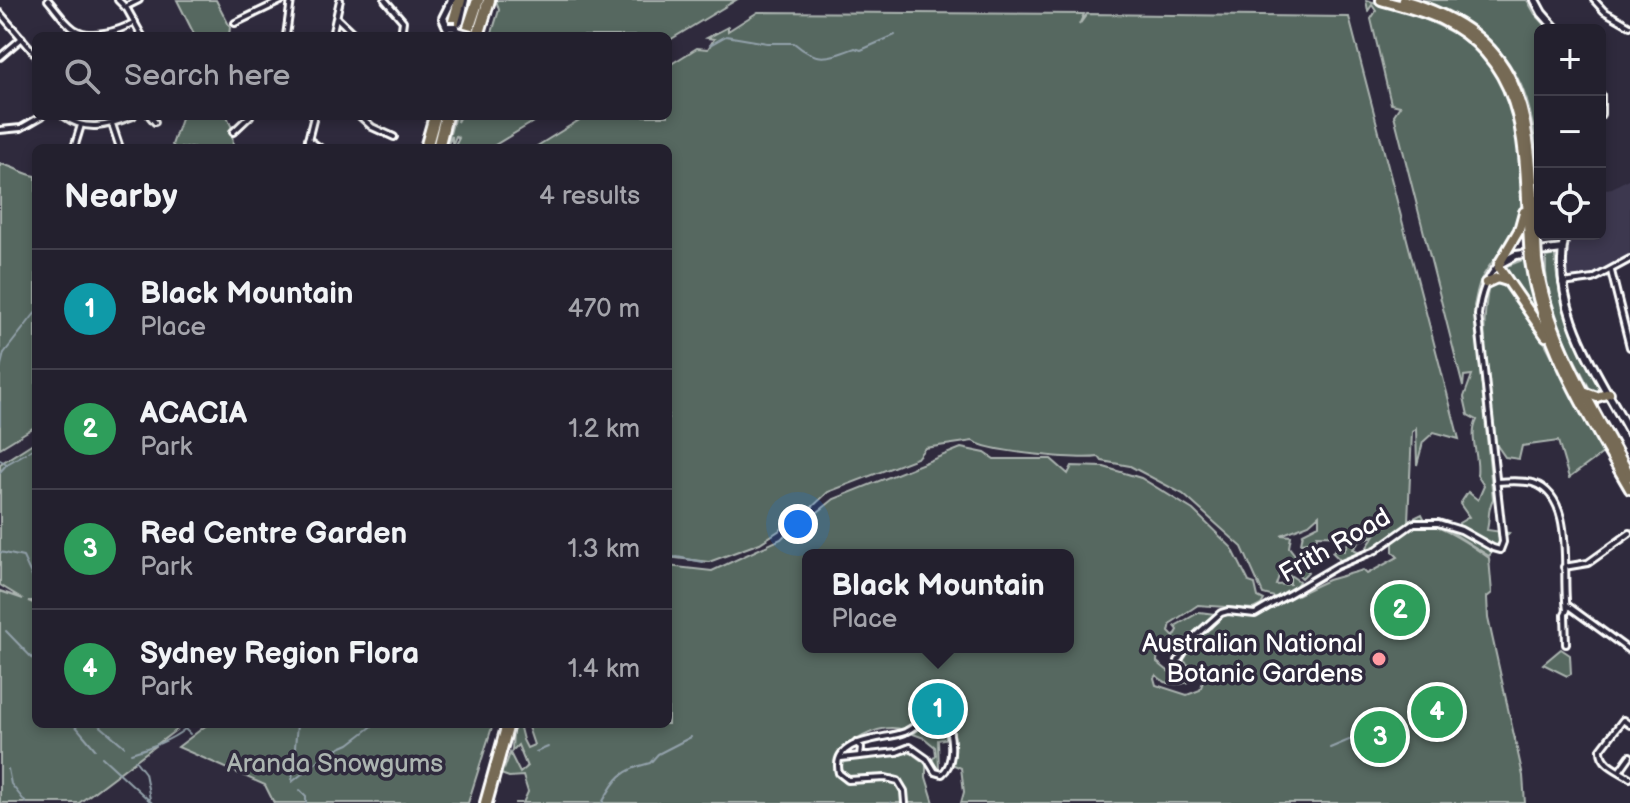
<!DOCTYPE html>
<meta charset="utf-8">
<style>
:root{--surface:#23202e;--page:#2b2836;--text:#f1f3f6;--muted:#a3a3aa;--line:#403e4a;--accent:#ff9aa2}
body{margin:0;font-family:"Balsamiq Sans",sans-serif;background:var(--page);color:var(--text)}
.controls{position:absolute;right:24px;top:24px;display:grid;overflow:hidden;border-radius:12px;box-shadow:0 4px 12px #0003}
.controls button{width:72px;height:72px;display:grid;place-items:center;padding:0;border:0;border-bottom:2px solid var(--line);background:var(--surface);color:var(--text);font:40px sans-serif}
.you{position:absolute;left:798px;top:524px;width:28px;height:28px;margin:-20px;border:6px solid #fff;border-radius:50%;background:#1a73e8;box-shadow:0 0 0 12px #1a73e833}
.badge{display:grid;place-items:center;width:52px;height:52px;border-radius:50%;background:var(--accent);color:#fff;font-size:26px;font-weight:700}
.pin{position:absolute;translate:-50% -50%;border:4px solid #fff;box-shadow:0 2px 8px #0006}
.popup{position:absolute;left:802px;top:549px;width:272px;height:104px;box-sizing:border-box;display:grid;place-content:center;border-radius:12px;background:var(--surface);filter:drop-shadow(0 2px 6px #0005);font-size:26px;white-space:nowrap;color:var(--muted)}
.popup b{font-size:30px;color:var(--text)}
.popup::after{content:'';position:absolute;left:50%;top:100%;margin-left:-16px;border:16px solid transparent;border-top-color:var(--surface)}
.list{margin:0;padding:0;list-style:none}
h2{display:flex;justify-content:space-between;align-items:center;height:104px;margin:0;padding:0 32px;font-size:34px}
h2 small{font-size:26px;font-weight:400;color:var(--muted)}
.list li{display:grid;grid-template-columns:52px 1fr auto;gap:24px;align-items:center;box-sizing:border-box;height:120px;padding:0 32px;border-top:2px solid var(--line)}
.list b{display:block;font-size:30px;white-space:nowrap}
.list p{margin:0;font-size:26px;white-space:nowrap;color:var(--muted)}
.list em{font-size:26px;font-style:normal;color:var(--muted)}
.icon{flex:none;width:44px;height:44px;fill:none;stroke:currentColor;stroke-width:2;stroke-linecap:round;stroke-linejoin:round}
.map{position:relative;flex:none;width:1630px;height:803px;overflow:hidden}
.search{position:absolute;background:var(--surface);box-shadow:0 4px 12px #0003;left:32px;top:32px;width:640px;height:88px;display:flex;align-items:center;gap:20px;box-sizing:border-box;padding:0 28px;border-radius:12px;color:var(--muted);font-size:30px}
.panel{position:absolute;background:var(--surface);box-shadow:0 4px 12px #0003;left:32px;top:144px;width:640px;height:584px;border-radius:12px}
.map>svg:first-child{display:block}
.built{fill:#3c394f}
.green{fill:#576860;stroke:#abb4b0;stroke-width:2;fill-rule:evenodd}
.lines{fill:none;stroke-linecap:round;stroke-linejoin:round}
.stream{stroke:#92a1aa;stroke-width:2}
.minor-casing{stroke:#fff;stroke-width:10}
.tertiary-casing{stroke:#fff;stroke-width:12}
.primary-casing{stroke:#fff;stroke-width:14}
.motorway-casing{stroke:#fff;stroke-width:16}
.minor{stroke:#2f2a3d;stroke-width:4}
.tertiary{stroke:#2f2a3d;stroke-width:6}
.primary{stroke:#766a54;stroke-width:8}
.motorway{stroke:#766a54;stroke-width:10}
.tertiary-bridge-casing{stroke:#fff;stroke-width:12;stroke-linecap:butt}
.primary-bridge-casing{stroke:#fff;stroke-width:14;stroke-linecap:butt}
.tertiary-bridge{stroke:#2f2a3d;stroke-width:6}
.primary-bridge{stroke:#766a54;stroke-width:8}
.poi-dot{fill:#ff9aa2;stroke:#2f2a3d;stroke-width:3}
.labels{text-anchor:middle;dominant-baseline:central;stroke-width:7;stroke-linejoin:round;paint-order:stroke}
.street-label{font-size:26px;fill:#fff;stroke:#2f2a3d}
.poi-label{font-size:26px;fill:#fff;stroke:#2f2a3d;text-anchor:end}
.park-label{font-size:26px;fill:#abb4b0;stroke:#2f2a3d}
</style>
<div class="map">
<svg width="1630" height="803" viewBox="0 0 1630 803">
<rect width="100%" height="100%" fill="#2f2a3d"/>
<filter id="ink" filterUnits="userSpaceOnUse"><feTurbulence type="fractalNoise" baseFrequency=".0125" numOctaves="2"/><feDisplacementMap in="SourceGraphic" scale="16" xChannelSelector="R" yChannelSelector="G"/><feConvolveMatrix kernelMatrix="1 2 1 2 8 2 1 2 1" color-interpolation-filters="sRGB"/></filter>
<g filter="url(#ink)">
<path class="built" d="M 1630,178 L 1630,257 L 1593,277 L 1568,278 L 1565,275 L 1565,261 L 1568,234 L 1600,234 L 1600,190 L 1612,188 Z"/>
<g class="green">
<path d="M 177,0 L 216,0 L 230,27 L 229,36 L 195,36 Z"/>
<path d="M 496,0 L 736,0 L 668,41 L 668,36 L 491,36 L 499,10 Z"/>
<path d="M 1366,0 C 1456,26 1511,49 1519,154 C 1520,175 1526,200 1519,221 C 1511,245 1489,260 1480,282 C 1477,289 1476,298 1474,306 L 1493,499 C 1487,510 1490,518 1487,530 L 1509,533 L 1489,556 L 1448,530 L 1460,531 L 1459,523 L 1469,517 L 1460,504 L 1468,492 L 1478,500 L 1484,486 L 1477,475 C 1480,456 1468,438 1477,420 L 1468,415 L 1464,397 L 1472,375 L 1464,376 L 1463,387 L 1394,115 L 1400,106 L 1391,104 L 1371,19 L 1376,11 L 1372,5 L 1368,11 Z"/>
<path d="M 1421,0 L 1527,0 L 1535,14 L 1550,30 L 1540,30 L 1540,195 C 1535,93 1521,42 1421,0 Z"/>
<path d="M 758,12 L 1084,14 L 1079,25 L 1087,14 L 1349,17 L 1459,439 L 1434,432 L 1423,442 L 1417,465 L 1416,428 L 1412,432 L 1408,521 L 1422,514 L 1425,520 L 1414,521 L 1373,551 L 1367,547 L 1375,535 L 1360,541 L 1353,549 L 1363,553 L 1342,562 L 1332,552 L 1337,548 L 1344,551 L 1351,536 L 1317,535 L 1316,541 L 1301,543 L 1303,533 L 1319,525 L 1319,515 L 1309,524 L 1281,535 L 1291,536 L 1289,547 L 1308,572 L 1302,578 L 1294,570 L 1281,570 L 1276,585 L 1290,584 L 1290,575 L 1299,581 L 1294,590 L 1278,598 L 1263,594 L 1242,547 L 1183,494 L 1130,466 L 1102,461 L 1099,457 C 1079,460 987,452 973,441 L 925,448 L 917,458 L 828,492 L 806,513 L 760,543 L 709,562 L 668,557 L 668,148 L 534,148 L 586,116 L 668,116 L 668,66 L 697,48 L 708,49 L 714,39 L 707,38 L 728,27 L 728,31 Z"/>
<path d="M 182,116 L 227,116 L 232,128 L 233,148 L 175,148 L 172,145 Z"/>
<path d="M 455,116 L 458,116 L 457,122 L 460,116 L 543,116 L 490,148 L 454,148 L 459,138 L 456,136 L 452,146 L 452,136 L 446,148 Z"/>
<path d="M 0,164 C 14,166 22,174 36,176 L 36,426 L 0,448 Z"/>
<path d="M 1555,255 C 1558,313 1576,342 1602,392 L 1592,393 C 1570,350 1543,307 1546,257 Z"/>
<path d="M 1525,259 L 1537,316 L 1502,268 Z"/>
<path d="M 1502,284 L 1546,345 L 1603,453 L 1569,478 L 1558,441 L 1522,446 L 1519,459 L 1505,457 L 1496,444 C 1489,391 1478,337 1489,285 Z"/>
<path d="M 36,441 L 36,601 L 28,601 L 36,604 L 36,724 L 184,724 L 79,803 L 0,803 L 0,591 L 23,599 L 0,585 L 0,464 Z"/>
<path d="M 961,448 L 985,453 L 994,459 L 1051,459 L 1068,474 L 1072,466 L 1104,467 L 1141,478 L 1193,510 L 1232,548 L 1249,582 L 1255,584 L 1258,597 L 1264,600 L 1261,605 L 1253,609 L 1198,605 L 1171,623 L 1169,632 L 1174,637 L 1178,630 L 1175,626 L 1200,612 L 1215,614 L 1204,630 L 1211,628 L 1223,614 L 1230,612 L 1250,617 L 1328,580 L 1363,570 L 1367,574 L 1398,557 L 1393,552 L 1393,540 C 1400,535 1411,523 1420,523 C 1439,523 1474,547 1489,558 L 1492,593 L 1487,597 L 1488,618 L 1523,776 L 1525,803 L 961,803 L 964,792 L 961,768 L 952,764 L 954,724 L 951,714 C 933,705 918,718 904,730 C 879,722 844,742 834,765 C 839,793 872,779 893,781 L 893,775 L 850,778 L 844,774 L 840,765 L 847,758 L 911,753 L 926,764 L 926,777 L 934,803 L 514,803 L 523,803 L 528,792 L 523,776 L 509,777 L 498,773 L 502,753 L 505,767 L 510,753 L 520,773 L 527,767 L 518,745 L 512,751 L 513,730 L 504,744 L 511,724 L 519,724 L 523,740 L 527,748 L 534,745 L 527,724 L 668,724 L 668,566 L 712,571 L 781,539 L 791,529 L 793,532 L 834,499 ZM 808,555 L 1068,555 L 1068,647 L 808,647 ZM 1168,646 L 1184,653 L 1184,661 L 1204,679 L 1200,690 L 1187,695 L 1156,685 L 1154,678 L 1156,675 C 1165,685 1176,686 1188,682 L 1173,675 L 1157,662 L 1158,649 Z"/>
<path d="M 1561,649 L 1570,655 L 1571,674 L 1567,676 L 1543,664 Z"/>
<path d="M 937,716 L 945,720 L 949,738 L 938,740 L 939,770 L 935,770 L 932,760 L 936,755 L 935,747 L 924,738 L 913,734 Z"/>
<path d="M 208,724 L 493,724 L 468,803 L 274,803 L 265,785 L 178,747 Z"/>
</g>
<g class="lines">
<g class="stream">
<path d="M 710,45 L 726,36 L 767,43 L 794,43 C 817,63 828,58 855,48 L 861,50 L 895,35"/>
<path d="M 0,369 L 4,353 L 36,312"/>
<path d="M 0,402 L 0,425"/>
<path d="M 29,451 L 36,447"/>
<path d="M 0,460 L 7,464 L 0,472"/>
<path d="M 7,464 L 26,453"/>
<path d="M 0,552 L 23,557 L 36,585"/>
<path d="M 668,558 L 677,557 L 703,562"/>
<path d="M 6,631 L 35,661"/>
<path d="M 1366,721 L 1385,721"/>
<path d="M 74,724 L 95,749"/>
<path d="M 98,724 L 124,746"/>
<path d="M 1330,748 L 1354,738 L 1363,740 L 1377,728 L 1387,728 L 1398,722"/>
<path d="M 536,752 L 548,747"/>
<path d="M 131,753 C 151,747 170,741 185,729 L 190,734"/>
<path d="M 102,757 L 152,803"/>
<path d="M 135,760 L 145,773 L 150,799"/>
<path d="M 8,769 L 11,784 L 26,803"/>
<path d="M 292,782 L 328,753 L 349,744 L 375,724"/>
<path d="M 292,782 L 297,724"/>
<path d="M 300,790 L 306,796 L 306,803"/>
<path d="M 602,803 C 616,777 622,770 650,763 L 658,754 L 691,737"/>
<path d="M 891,803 L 891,802"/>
</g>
<defs>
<g id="minor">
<path d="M 48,0 C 56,9 64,22 74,29 C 90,40 119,31 135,22"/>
<path d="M 118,0 L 127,9 L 142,36"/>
<path d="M 385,0 L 403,21 L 401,36"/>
<path d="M 1594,0 L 1604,11 L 1630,26"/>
<path d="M 125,7 L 139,0"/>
<path d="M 0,13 L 36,55"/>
<path d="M 337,18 L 356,36"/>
<path d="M 235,23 L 283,0"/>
<path d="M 286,36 L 291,0"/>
<path d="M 332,36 L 340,0"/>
<path d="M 0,57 L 22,38"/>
<path d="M 64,116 C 87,133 109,125 133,116"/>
<path d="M 150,116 L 155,122"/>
<path d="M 360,116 L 372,127 L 394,137"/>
<path d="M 112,124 L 120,148"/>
<path d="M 0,130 L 21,128 L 42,116"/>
<path d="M 233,132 L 250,116"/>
<path d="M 308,139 L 320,148"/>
<path d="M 74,148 L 81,125"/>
<path d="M 306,148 L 314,116"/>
<path d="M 1611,271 L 1630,347"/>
<path d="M 1562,283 L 1593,279 L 1630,259"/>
<path d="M 1496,482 C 1508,481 1521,480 1533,483 C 1577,497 1561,574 1567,610 L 1565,614 L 1566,644"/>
<path d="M 1564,567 L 1588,563 L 1630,533"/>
<path d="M 1567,605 L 1630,651"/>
<path d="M 1178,661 L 1193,638 L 1221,613 L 1228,611 L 1255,614 L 1337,566 L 1376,550 L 1414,523 L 1438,523 L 1461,530 L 1493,548 L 1500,550 L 1503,542 L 1478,315 C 1480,297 1485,279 1498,265"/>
<path d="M 1630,725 L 1623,720 L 1601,749 C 1600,764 1618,770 1630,778"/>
<path d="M 856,743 L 861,747 L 860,756"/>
<path d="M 841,758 L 897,752 L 910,747 L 927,759 L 935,772 L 942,774 C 956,763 952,731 944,716 C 929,711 918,726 905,732 C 885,740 830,737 839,773 L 848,780 L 886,778 L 898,781 L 904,791 L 905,803"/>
<path d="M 1620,770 L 1630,756"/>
</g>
<g id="tertiary">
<path d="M 1535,0 L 1542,13 L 1557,30"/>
<path d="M 447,27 L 443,18 L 452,0"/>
<path d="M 455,27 L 460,22 L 465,0"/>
<path d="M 1600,95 L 1600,114"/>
<path d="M 1565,234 C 1549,308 1597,371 1630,433"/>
<path d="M 1501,263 L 1516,255 L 1562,249"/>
</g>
<g id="primary">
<path d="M 1381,0 C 1401,6 1421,10 1440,19 C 1532,63 1524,157 1529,244"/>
<path d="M 1403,0 C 1536,39 1528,126 1536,242"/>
<path d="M 1537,260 C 1547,339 1593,407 1630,476"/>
<path d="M 1530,261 C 1542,343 1589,418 1630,489"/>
<path d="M 1499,264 L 1519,230 L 1524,212"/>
<path d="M 1499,268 L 1546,336"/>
<path d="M 1486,283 L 1497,278 L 1507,281"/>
<path d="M 1586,393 L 1597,397 L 1609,393"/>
</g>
<g id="motorway">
<path d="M 450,36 L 460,0"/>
<path d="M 466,36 L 478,0"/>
<path d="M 478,36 L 489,0"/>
<path d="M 426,148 L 435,116"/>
<path d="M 438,148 L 446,116"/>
<path d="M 486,803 L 508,724"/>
</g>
</defs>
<use href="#minor" class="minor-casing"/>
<use href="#tertiary" class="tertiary-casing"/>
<use href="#primary" class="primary-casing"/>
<use href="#motorway" class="motorway-casing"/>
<use href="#minor" class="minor"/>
<use href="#tertiary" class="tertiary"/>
<use href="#primary" class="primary"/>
<use href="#motorway" class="motorway"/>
<defs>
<g id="tertiary-bridge">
<path d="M 448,27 L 455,27"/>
<path d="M 457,31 L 471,35"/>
</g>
<g id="primary-bridge">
<path d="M 1536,242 L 1537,260"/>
<path d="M 1529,244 L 1530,261"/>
</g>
</defs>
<use href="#tertiary-bridge" class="tertiary-bridge-casing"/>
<use href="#primary-bridge" class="primary-bridge-casing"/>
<use href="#tertiary-bridge" class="tertiary-bridge"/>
<use href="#primary-bridge" class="primary-bridge"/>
</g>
</g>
<circle class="poi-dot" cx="1379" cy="659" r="8"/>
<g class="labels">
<g class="street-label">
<text transform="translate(1335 546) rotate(-30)">Frith Road</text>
</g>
<g class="poi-label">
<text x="1363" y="644">Australian National<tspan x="1363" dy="30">Botanic Gardens</tspan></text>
</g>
<g class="park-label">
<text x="335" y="764">Aranda Snowgums</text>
</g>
</g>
</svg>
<div class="controls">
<button>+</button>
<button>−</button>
<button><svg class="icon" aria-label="locate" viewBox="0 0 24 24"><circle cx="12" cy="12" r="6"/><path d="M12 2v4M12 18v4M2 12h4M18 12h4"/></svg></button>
</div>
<div class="you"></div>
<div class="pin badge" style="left:938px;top:709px;background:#0f9aa8">1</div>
<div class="popup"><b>Black Mountain</b>Place</div>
<div class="pin badge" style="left:1400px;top:610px;background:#2e9e5b">2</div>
<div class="pin badge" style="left:1380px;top:737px;background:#2e9e5b">3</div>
<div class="pin badge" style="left:1437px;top:712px;background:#2e9e5b">4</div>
<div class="search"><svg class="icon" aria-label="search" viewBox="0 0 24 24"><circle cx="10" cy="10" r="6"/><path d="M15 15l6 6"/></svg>Search here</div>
<section class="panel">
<h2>Nearby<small>4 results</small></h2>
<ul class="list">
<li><span class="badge" style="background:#0f9aa8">1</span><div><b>Black Mountain</b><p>Place</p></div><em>470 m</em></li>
<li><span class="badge" style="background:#2e9e5b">2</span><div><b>ACACIA</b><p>Park</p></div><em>1.2 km</em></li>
<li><span class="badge" style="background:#2e9e5b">3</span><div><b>Red Centre Garden</b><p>Park</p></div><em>1.3 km</em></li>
<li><span class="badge" style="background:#2e9e5b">4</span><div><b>Sydney Region Flora</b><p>Park</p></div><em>1.4 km</em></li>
</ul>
</section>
</div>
